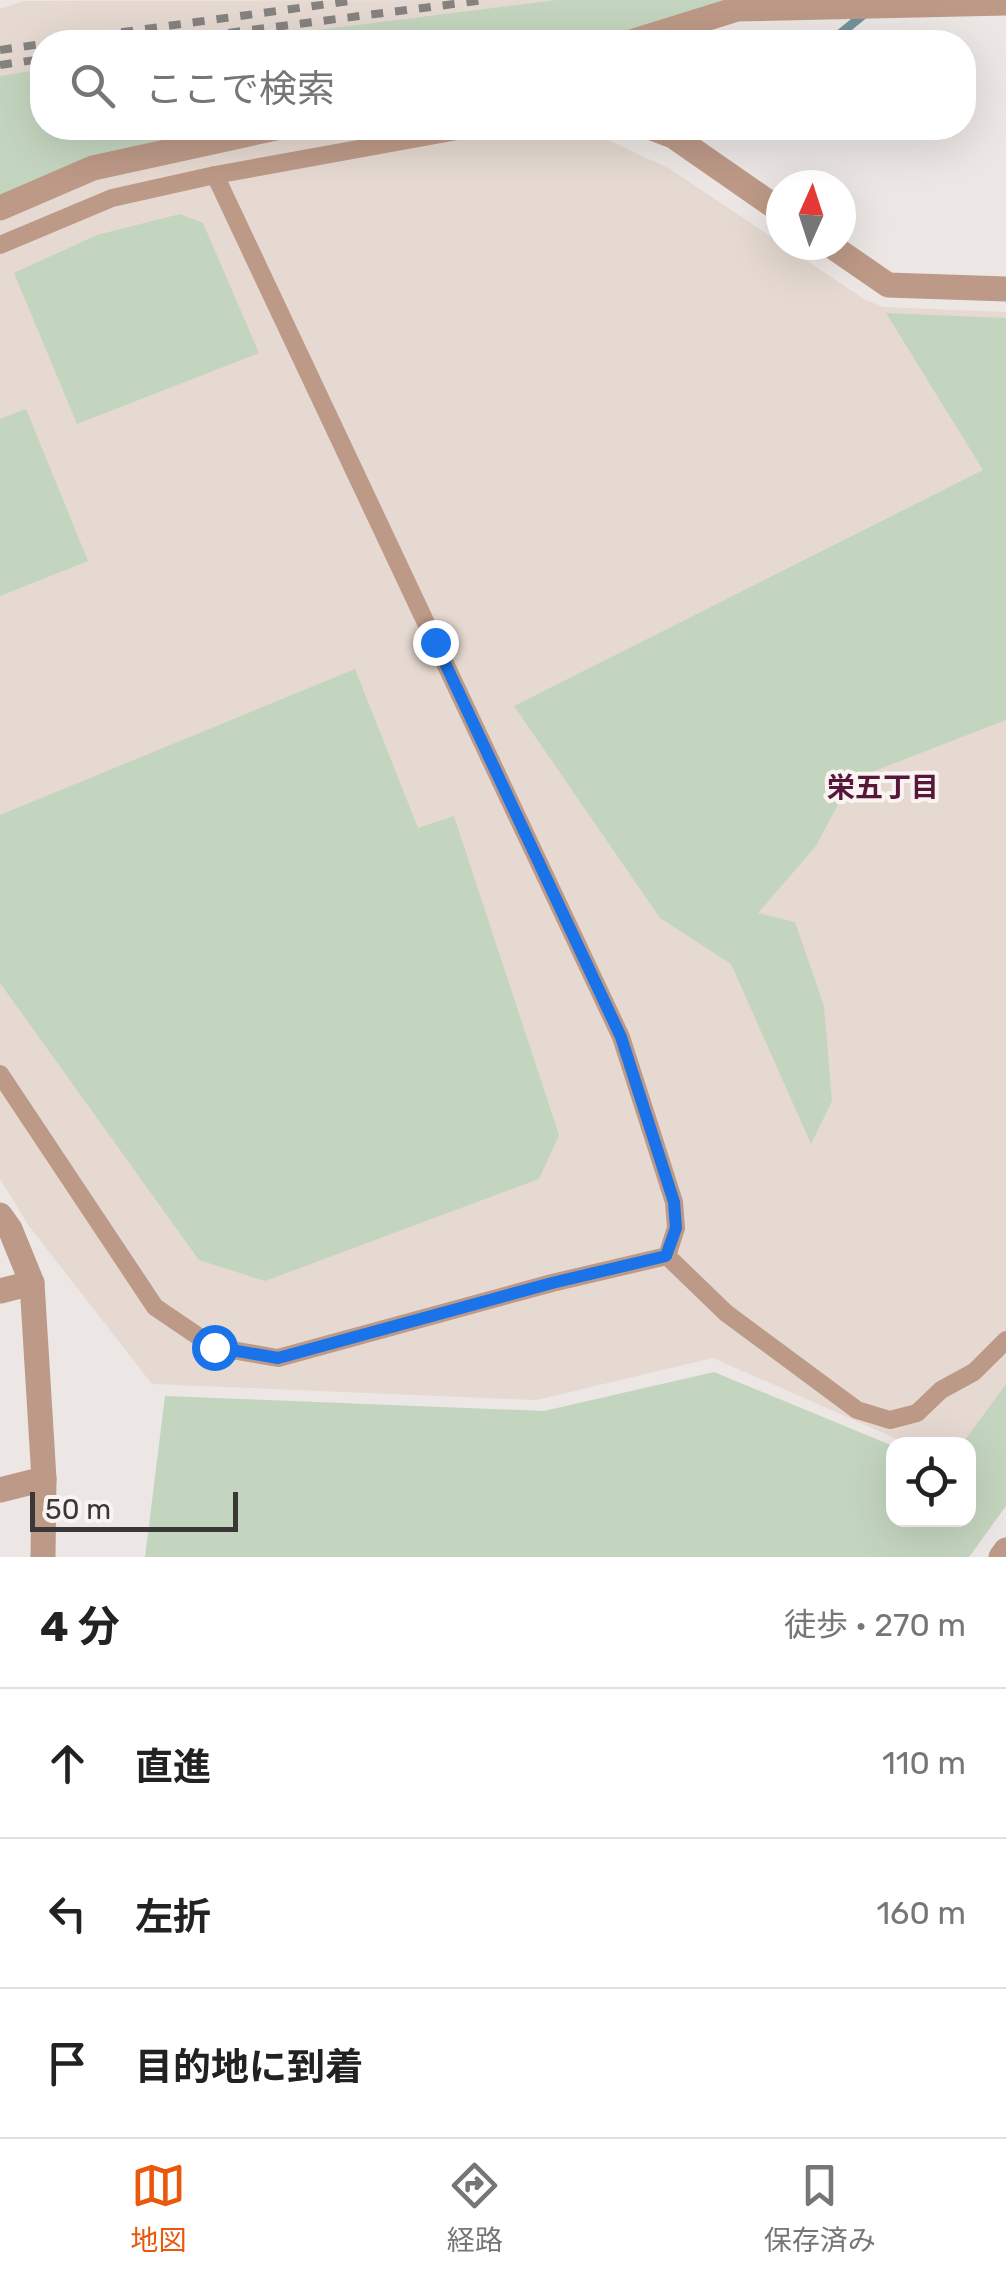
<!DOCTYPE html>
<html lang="ja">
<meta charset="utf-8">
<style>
:root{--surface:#fff;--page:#f6f6f6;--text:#222;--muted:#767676;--line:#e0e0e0;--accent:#ea580c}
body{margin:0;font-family:Rubik,"Noto Sans JP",sans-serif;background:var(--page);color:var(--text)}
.controls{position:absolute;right:30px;bottom:30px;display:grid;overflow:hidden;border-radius:20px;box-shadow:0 10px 40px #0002}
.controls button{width:90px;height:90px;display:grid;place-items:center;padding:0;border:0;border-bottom:2px solid var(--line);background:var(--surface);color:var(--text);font:50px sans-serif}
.compass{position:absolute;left:766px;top:170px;width:90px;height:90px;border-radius:50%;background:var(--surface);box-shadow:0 10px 40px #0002;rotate:3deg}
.scale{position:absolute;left:30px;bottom:25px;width:208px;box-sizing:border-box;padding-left:10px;border:5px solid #3a3836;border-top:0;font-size:28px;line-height:35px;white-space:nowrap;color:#3a3836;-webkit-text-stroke:8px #f9f4f1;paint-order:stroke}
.stop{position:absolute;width:30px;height:30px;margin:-22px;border:8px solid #1a73e8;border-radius:50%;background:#fff}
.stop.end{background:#1a73e8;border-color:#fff;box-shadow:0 2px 10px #0008}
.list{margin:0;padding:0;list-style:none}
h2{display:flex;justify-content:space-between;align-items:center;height:130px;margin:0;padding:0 40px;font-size:42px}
h2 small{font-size:32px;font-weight:400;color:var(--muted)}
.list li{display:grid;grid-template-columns:65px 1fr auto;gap:30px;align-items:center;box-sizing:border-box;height:150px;padding:0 40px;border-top:2px solid var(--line)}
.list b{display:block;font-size:38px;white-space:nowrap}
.list em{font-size:32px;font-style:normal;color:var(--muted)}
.icon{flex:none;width:55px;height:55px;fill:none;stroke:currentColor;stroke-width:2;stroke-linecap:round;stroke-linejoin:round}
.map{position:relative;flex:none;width:1006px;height:1557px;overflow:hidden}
.search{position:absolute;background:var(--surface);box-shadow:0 10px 40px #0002;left:30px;right:30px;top:30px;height:110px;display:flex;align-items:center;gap:25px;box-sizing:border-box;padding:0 35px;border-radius:40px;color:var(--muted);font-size:38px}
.sheet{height:580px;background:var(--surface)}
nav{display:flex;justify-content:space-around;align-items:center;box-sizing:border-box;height:140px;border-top:2px solid var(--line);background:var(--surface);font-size:28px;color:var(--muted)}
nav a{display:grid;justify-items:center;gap:5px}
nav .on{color:var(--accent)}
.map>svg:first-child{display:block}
.built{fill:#e5d9d1}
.green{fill:#c4d5bf}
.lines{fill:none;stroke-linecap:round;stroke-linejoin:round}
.stream{stroke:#73929b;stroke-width:9}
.service{stroke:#bd9987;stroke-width:18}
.minor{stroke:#bd9987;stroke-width:25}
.rail{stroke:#858280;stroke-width:8;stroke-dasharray:12 12;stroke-linecap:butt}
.route{stroke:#1a73e8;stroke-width:12}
.labels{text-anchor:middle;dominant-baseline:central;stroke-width:8;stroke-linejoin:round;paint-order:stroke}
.neighbourhood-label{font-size:28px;font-weight:bold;fill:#56173a;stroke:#f9f4f1}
</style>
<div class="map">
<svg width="1006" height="1557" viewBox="0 0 1006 1557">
<rect width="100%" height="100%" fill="#ece7e4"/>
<g class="built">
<path d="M 555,0 L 219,42 L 42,42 L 42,69 L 0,76 L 0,9 L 24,1 Z"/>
<path d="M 311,128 L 571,128 L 572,132 L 606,139 L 670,169 L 864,299 L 883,307 L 1006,312 L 1006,1471 L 968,1444 L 908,1444 L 713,1358 L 536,1400 L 152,1384 L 29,1226 L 0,1179 L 0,216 L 123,169 Z"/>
</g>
<g class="green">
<path d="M 555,0 L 798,0 L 736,1 L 604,42 L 219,42 Z"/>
<path d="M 42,69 L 42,128 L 233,128 L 0,197 L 0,76 Z"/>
<path d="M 180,214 L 203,223 L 259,353 L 77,424 L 14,273 L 97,235 Z"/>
<path d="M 886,313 L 1006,318 L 1006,720 L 851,780 L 816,846 L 758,913 L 795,922 L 824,1006 L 832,1101 L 811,1144 L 731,964 L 660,918 L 514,706 L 983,470 Z"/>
<path d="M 26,409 L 88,561 L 0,596 L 0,419 Z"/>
<path d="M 355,669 L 418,828 L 454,816 L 559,1135 L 539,1179 L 265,1281 L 199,1260 L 0,983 L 0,815 Z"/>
<path d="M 714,1372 L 893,1446 L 894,1520 L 968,1520 L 968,1444 L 962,1444 L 1006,1384 L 1006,1506 L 969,1557 L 145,1557 L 165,1396 L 544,1411 Z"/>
</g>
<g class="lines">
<path class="stream" d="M 830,42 L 868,11"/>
<g class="service">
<path d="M 215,175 L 621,1037 L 674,1202 L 676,1228 L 667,1256"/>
<path d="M 0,245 L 112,198 L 215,175 L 474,128"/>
<path d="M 0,1074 L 155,1307 L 214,1347 L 278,1358 L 552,1283 L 667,1256"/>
<path d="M 667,1256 L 726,1313 L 857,1410 L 890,1420 L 917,1413 L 941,1390 L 974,1372 L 1006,1340"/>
</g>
<g class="minor">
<path d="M 631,42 L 737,9 L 1006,3"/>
<path d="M 652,128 L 673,136 L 781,211"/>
<path d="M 0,208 L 93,168 L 276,128"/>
<path d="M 830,245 L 888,285 L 1006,289"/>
<path d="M 0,1215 L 10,1229 L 32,1283 L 44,1479 L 43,1557"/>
<path d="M 0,1291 L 32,1283"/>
<path d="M 0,1490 L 44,1479"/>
<path d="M 1001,1557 L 1006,1550"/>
</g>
<g class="rail">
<path d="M 50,42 L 357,0"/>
<path d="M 157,42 L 485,0"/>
<path d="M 0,50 L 42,44"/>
<path d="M 0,65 L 42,59"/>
</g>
</g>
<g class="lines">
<path class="route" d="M 214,1347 L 278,1358 L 552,1283 L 666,1256 L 676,1228 L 674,1202 L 621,1037 L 435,642"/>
</g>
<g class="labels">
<g class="neighbourhood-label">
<text x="883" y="787">栄五丁目</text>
</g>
</g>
</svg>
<div class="controls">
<button><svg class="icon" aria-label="locate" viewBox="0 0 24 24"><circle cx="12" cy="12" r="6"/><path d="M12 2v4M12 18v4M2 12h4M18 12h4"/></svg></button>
</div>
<svg class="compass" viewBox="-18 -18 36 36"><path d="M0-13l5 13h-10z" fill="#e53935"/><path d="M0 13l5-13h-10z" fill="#767676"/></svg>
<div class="scale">50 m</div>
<div class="stop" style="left:214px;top:1347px"></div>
<div class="stop end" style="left:435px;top:642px"></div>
<div class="search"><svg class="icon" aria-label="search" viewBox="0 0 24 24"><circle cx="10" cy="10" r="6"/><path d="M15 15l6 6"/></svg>ここで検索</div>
</div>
<section class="sheet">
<h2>4 分<small>徒歩 · 270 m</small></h2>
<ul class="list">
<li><svg class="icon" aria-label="ahead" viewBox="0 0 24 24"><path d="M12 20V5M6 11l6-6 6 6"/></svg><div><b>直進</b></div><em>110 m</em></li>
<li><svg class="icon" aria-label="left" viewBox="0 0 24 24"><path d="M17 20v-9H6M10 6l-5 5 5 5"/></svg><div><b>左折</b></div><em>160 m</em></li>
<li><svg class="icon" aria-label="arrive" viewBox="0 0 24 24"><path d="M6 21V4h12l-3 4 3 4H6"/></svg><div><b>目的地に到着</b></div></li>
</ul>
</section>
<nav>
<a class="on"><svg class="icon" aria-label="map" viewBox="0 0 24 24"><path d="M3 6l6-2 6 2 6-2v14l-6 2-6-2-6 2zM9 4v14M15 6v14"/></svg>地図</a>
<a><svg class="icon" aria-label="directions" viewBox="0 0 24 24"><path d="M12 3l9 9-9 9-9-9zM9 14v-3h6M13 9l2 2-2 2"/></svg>経路</a>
<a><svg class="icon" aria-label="saved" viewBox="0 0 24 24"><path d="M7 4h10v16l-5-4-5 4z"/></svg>保存済み</a>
</nav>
